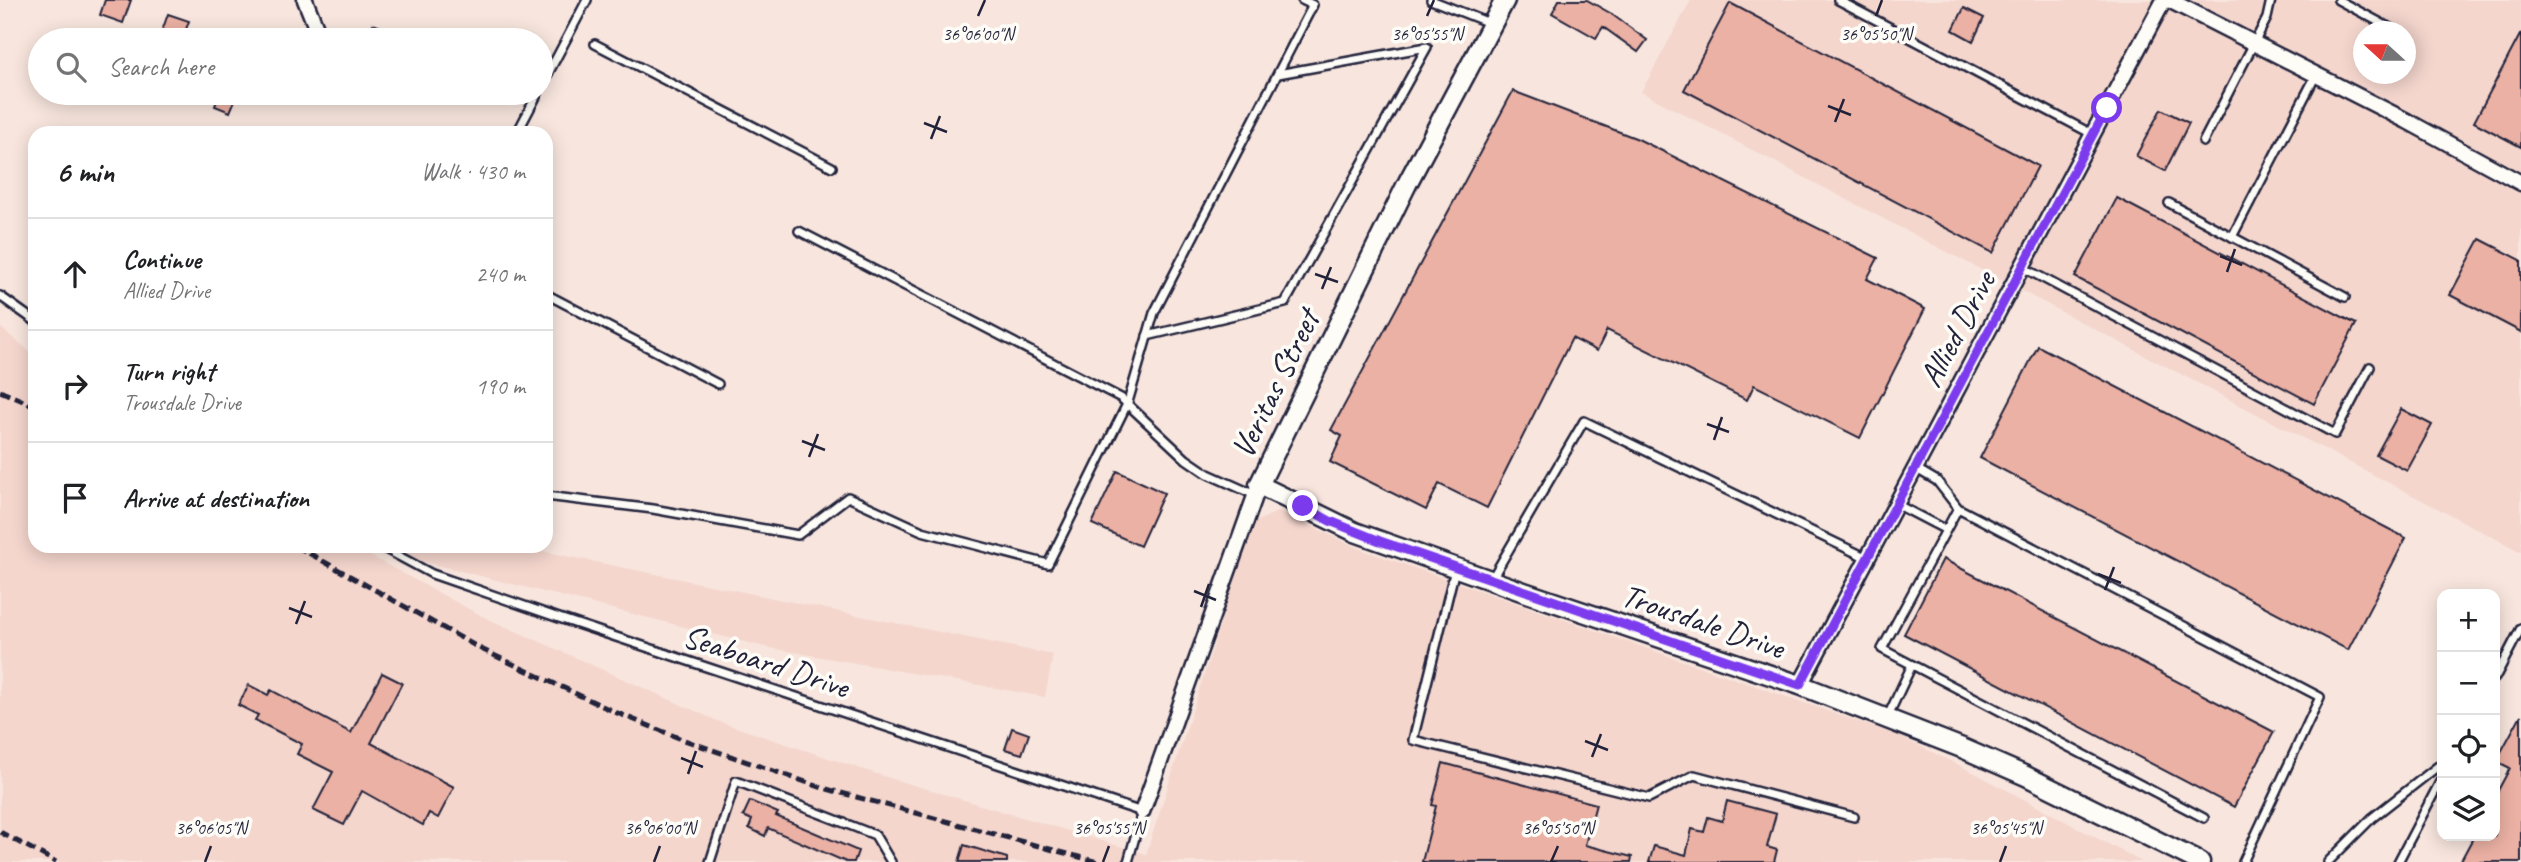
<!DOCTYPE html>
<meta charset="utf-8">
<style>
:root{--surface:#fff;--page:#f6f6f6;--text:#202124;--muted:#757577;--line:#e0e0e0}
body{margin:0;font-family:Caveat,sans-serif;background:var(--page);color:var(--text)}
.controls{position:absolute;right:21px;bottom:21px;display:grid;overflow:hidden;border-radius:14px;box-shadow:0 4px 18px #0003}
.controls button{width:63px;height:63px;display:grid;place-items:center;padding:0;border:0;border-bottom:2px solid var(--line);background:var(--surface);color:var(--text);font:35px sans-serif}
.compass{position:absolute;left:2353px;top:21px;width:63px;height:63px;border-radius:50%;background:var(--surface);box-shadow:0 4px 18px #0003;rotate:291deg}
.stop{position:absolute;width:21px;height:21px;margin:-16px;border:5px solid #7c3aed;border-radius:50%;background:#fff}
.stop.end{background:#7c3aed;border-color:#fff;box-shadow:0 2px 7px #0008}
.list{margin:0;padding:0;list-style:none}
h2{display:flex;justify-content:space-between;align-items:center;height:91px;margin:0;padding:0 28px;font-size:30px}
h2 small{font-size:23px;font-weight:400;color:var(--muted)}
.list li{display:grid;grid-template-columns:46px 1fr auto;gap:21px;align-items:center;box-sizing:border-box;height:112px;padding:0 28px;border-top:2px solid var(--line)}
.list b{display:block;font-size:26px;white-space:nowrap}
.list p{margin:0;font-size:23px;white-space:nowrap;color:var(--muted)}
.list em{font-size:23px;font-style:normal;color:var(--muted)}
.icon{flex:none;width:38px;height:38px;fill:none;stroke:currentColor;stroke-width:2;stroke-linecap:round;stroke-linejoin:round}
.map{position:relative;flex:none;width:2521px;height:862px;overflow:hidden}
.search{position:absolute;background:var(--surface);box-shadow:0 4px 18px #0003;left:28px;top:28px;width:525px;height:77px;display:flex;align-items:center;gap:18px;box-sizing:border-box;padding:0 24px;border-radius:38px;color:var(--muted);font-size:26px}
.panel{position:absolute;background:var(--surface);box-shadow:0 4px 18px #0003;left:28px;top:126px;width:525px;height:427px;border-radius:21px}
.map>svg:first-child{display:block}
.built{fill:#f4d6cd;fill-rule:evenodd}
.building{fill:#ebb1a4;stroke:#22223b;stroke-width:2}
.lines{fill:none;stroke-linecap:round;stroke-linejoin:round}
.service-casing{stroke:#22223b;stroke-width:12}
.minor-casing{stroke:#22223b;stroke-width:19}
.tertiary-casing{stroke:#22223b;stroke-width:23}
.service{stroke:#fdfcf7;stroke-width:7}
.minor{stroke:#fdfcf7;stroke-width:14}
.tertiary{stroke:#fdfcf7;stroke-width:18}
.rail{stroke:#22223b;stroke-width:5;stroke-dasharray:10 5;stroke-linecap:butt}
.route{stroke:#7c3aed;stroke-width:9}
.ticks{fill:none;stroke:#22223b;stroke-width:2.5}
.labels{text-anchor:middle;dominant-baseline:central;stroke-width:7;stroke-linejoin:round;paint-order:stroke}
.street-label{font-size:33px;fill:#22223b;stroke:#fdfcf7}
.ticks-label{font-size:18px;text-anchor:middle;fill:#22223b;stroke:#fdfcf7;stroke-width:7;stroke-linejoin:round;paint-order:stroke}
</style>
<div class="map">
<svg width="2521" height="862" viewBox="0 0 2521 862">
<rect width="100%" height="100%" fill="#f8e6de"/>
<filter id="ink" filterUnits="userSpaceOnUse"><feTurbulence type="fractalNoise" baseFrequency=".0143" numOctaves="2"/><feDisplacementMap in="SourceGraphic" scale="14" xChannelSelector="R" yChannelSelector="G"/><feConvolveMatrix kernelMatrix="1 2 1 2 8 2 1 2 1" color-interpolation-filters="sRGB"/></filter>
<g filter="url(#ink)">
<g class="built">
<path d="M 1691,0 L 2521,0 L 2521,552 L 1641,92 ZM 2364,32 L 2406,32 L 2406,74 L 2364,74 Z"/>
<path d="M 0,327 L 35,356 L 35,546 L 352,546 L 482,616 L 720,722 L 883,776 L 1146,854 L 1253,523 L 1279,511 L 1360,549 L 1897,735 L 1971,771 L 2142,862 L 0,862 Z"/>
<path d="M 360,546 L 517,546 L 1053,655 L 1045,697 L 765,647 Z"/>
</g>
<g class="building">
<path d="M 105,0 L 131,0 L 123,23 L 100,15 Z"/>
<path d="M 1559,0 L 1587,0 L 1610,13 L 1647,40 L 1638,52 L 1603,27 L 1596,38 L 1552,13 Z"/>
<path d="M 1730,3 L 2038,166 L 1993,253 L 1684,90 Z"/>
<path d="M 1964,8 L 1984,18 L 1973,41 L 1953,30 Z"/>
<path d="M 168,14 L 189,21 L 182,40 L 161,34 Z"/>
<path d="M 373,24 L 412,39 L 412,40 L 367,40 Z"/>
<path d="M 2521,33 L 2521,147 L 2474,122 Z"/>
<path d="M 1513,91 L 1638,139 L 1878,258 L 1867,279 L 1925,309 L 1860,438 L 1754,385 L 1747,400 L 1607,330 L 1597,351 L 1572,338 L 1487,508 L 1439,484 L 1426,510 L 1330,462 L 1342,436 L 1331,430 Z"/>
<path d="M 220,93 L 238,93 L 230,112 L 215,106 Z"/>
<path d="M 2161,109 L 2189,123 L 2165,171 L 2136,156 Z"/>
<path d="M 2117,198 L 2356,324 L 2314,404 L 2075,277 Z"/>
<path d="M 2480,239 L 2521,260 L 2521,332 L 2450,295 Z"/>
<path d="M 2038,346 L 2406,538 L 2348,650 L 1980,458 Z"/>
<path d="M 2401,409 L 2432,425 L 2407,471 L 2376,455 Z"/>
<path d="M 1117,471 L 1164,493 L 1140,546 L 1092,524 Z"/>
<path d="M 1943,559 L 2274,732 L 2234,807 L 1904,634 Z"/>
<path d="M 382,673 L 402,683 L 371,743 L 454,787 L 438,818 L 429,813 L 423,825 L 362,791 L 344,825 L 313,810 L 333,772 L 297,754 L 302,744 L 255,720 L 258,715 L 238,705 L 249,685 L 268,695 L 271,690 L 351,733 Z"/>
<path d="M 2521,715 L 2521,862 L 2460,862 L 2474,836 L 2495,836 L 2495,796 L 2510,768 L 2496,761 Z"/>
<path d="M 1012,728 L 1029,734 L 1022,754 L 1005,749 Z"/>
<path d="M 1443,763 L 1596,804 L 1585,845 L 1632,857 L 1631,862 L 1422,862 L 1436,806 L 1432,805 Z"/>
<path d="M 750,801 L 778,813 L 776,816 L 858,851 L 854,862 L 846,862 L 768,828 L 765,836 L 749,828 L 752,820 L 743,816 Z"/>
<path d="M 1727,801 L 1776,814 L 1767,847 L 1777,850 L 1774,862 L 1649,862 L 1654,846 L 1686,855 L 1692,829 L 1704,832 L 1708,817 L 1722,821 Z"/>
<path d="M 964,845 L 1007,858 L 1007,862 L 959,862 Z"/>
</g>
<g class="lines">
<defs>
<g id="service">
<path d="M 1431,0 L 1492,24"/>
<path d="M 1838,0 L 2092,134"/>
<path d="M 2338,0 L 2396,31"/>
<path d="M 595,44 L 832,167"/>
<path d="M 541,87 L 587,0"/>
<path d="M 517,133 L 538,93"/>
<path d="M 2203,142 L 2267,18 L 2271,0"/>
<path d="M 2169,203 L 2345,297"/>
<path d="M 799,231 L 1121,398 L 1186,459 L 1208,474 L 1255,495"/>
<path d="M 2232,237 L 2316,75"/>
<path d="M 2022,267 L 2335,434 L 2370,367"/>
<path d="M 546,294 L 718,384"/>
<path d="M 0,296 L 35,321"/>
<path d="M 1147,336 L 1285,303 L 1427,47 L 1278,74"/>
<path d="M 1915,468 L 1937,481 L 1958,508 L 2320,697 L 2243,862"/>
<path d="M 546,496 L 653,509 L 798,535 L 848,497 L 922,531 L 1048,564 L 1128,402 L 1154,313 L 1313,5 L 1302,0"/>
<path d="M 1896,504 L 1946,530"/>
<path d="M 1958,508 L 1882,649 L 2204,818"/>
<path d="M 380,546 L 432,574 L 562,619 L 1142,812 L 1128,862"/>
<path d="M 1455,569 L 1413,740 L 1649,798 L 1694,775 L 1854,817"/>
<path d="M 1491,580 L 1584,421 L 1867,558"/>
<path d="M 2495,678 L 2521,628"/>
<path d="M 1887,718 L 1912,665"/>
<path d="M 710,862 L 736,781 L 875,835 L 891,862"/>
<path d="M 2328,862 L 2372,818 L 2442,763"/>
<path d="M 2398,862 L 2442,778"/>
</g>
<g id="minor">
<path d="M 305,0 L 321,40"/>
<path d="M 2169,0 L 2407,121 L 2521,183"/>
<path d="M 1800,685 L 2164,0"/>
<path d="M 1142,812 L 1259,485"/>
</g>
<path id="tertiary" d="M 1505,0 L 1408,182 L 1259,485 L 1355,532 L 1524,592 L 1800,685 L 1962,748 L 2026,776 L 2200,862"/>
</defs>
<use href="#service" class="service-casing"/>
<use href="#minor" class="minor-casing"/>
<use href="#tertiary" class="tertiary-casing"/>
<use href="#service" class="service"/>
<use href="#minor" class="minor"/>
<use href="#tertiary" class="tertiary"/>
<g class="rail">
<path d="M 0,391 L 35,406"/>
<path d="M 296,546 L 481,649 L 615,712 L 684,740 L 823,788 L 1098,862"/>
<path d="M 0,832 L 56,862"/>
</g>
</g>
</g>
<g class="lines" filter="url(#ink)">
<path class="route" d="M 1303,506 L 1330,521 L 1380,541 L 1800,685 L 2107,108"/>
</g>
<path class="ticks" d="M 978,16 L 985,0M 1427,16 L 1434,0M 1876,16 L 1882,0M 1828,106 L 1851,115M 1835,122 L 1844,99M 924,123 L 947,132M 931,139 L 940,116M 2220,256 L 2242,265M 2227,272 L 2235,249M 1315,274 L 1338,282M 1322,289 L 1331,267M 1707,424 L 1729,432M 1714,440 L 1722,417M 802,441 L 825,450M 809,457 L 818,434M 2098,574 L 2121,583M 2105,590 L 2114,567M 1194,591 L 1216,600M 1201,607 L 1209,584M 289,608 L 312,617M 296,624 L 305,601M 1585,741 L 1608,750M 1592,757 L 1601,734M 681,758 L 703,767M 688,774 L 696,751M 205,862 L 211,846M 654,862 L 660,846M 1103,862 L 1109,846M 1551,862 L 1558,846M 2000,862 L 2006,846"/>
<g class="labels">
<g class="street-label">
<text transform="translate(1957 329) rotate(-62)">Allied Drive</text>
<text transform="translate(1275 384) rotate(-64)">Veritas Street</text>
<text transform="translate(1703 621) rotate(19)">Trousdale Drive</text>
<text transform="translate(766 661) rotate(18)">Seaboard Drive</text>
</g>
</g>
<g class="ticks-label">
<text x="978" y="40">36°06'00"N</text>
<text x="1427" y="40">36°05'55"N</text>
<text x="1876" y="40">36°05'50"N</text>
<text x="211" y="834">36°06'05"N</text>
<text x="660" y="834">36°06'00"N</text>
<text x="1109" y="834">36°05'55"N</text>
<text x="1558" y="834">36°05'50"N</text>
<text x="2006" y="834">36°05'45"N</text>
</g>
</svg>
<div class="controls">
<button>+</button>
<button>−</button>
<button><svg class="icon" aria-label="locate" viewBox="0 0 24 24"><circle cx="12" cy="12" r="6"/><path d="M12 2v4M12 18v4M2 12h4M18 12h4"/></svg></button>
<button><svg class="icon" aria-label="layers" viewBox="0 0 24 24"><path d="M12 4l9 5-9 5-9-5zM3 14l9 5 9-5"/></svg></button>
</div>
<svg class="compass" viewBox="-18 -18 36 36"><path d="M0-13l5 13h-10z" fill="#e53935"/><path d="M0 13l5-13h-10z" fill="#757577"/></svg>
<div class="stop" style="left:2107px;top:108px"></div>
<div class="stop end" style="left:1303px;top:506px"></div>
<div class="search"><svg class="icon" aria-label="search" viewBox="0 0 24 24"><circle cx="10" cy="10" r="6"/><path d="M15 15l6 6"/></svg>Search here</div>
<section class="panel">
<h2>6 min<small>Walk · 430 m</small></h2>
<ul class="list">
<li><svg class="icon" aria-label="ahead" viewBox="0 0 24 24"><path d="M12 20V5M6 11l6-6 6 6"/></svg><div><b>Continue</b><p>Allied Drive</p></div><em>240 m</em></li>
<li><svg class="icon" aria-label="right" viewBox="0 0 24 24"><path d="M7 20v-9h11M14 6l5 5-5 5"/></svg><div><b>Turn right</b><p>Trousdale Drive</p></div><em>190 m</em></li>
<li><svg class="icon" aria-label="arrive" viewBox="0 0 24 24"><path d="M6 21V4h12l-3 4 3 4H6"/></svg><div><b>Arrive at destination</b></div></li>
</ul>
</section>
</div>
